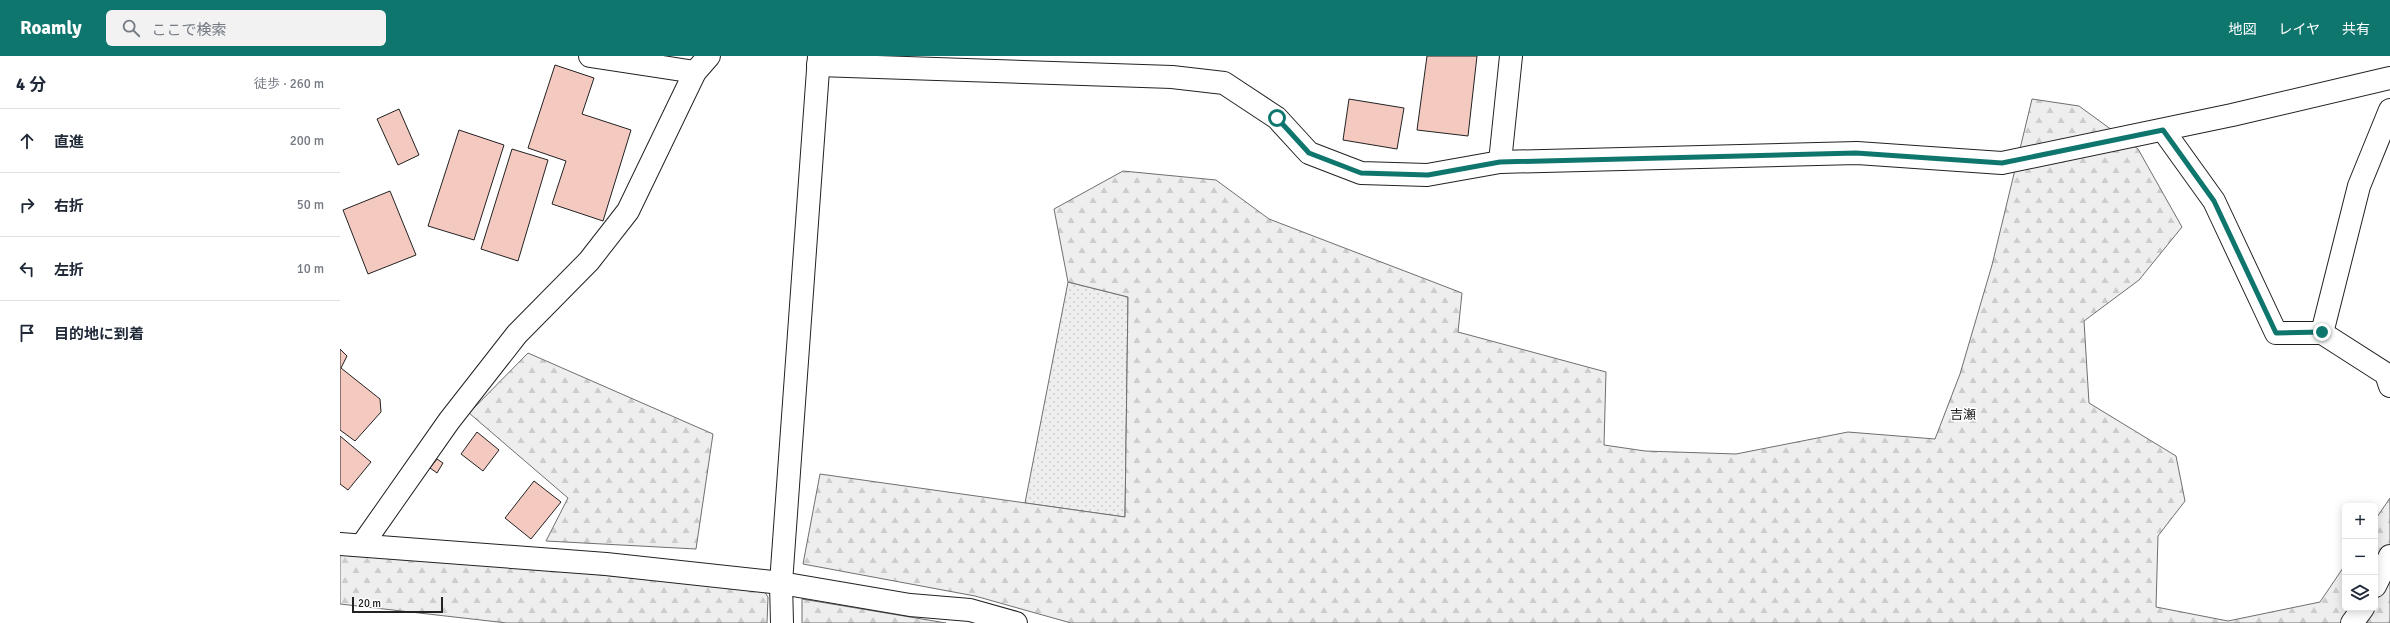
<!DOCTYPE html>
<html lang="ja">
<meta charset="utf-8">
<style>
:root{--surface:#fff;--page:#f2f2f3;--text:#1f2937;--muted:#747a83;--line:#e0e1e3;--accent:#0f766e}
body{margin:0;font-family:Signika,"Noto Sans JP",sans-serif;background:var(--page);color:var(--text)}
.controls{position:absolute;right:12px;bottom:12px;display:grid;overflow:hidden;border-radius:6px;box-shadow:0 2px 10px #0003}
.controls button{width:36px;height:36px;display:grid;place-items:center;padding:0;border:0;border-bottom:1px solid var(--line);background:var(--surface);color:var(--text);font:20px sans-serif}
.scale{position:absolute;left:12px;bottom:10px;width:91px;box-sizing:border-box;padding-left:4px;border:2px solid #222;border-top:0;font-size:11px;line-height:14px;white-space:nowrap;color:#222;-webkit-text-stroke:3px #fff;paint-order:stroke}
.stop{position:absolute;width:12px;height:12px;margin:-9px;border:3px solid #0f766e;border-radius:50%;background:#fff}
.stop.end{background:#0f766e;border-color:#fff;box-shadow:0 1px 4px #0008}
.list{margin:0;padding:0;list-style:none}
h2{display:flex;justify-content:space-between;align-items:center;height:52px;margin:0;padding:0 16px;font-size:17px}
h2 small{font-size:13px;font-weight:400;color:var(--muted)}
.list li{display:grid;grid-template-columns:26px 1fr auto;gap:12px;align-items:center;box-sizing:border-box;height:64px;padding:0 16px;border-top:1px solid var(--line)}
.list b{display:block;font-size:15px;white-space:nowrap}
.list em{font-size:13px;font-style:normal;color:var(--muted)}
.icon{flex:none;width:22px;height:22px;fill:none;stroke:currentColor;stroke-width:2;stroke-linecap:round;stroke-linejoin:round}
.map{position:relative;flex:none;width:2050px;height:567px;overflow:hidden}
header{display:flex;align-items:center;gap:24px;box-sizing:border-box;height:56px;padding:0 20px;background:var(--accent);color:#fff}
header strong{font-size:19px}
nav{display:flex;gap:22px;margin-inline-start:auto;font-size:14px}
.search{width:280px;height:36px;background:var(--page);display:flex;align-items:center;gap:10px;box-sizing:border-box;padding:0 14px;border-radius:6px;color:var(--muted);font-size:15px}
main{display:flex}
aside{flex:1;background:var(--surface)}
.map>svg:first-child{display:block}
.grass{fill:url(#grass-dots);stroke:#6f6f6f}
.forest{fill:url(#forest-firs);stroke:#6f6f6f}
.building{fill:#f3c9c0;stroke:#222}
.lines{fill:none;stroke-linecap:round;stroke-linejoin:round}
.minor-casing{stroke:#222;stroke-width:24}
.minor{stroke:#fff;stroke-width:22}
.route{stroke:#0f766e;stroke-width:5}
.labels{text-anchor:middle;dominant-baseline:central;stroke-width:3;stroke-linejoin:round;paint-order:stroke}
.quarter-label{font-size:13px;fill:#222;stroke:#fff}
</style>
<header>
<strong>Roamly</strong>
<div class="search"><svg class="icon" aria-label="search" viewBox="0 0 24 24"><circle cx="10" cy="10" r="6"/><path d="M15 15l6 6"/></svg>ここで検索</div>
<nav><a>地図</a><a>レイヤ</a><a>共有</a></nav>
</header>
<main>
<aside>
<h2>4 分<small>徒歩 · 260 m</small></h2>
<ul class="list">
<li><svg class="icon" aria-label="ahead" viewBox="0 0 24 24"><path d="M12 20V5M6 11l6-6 6 6"/></svg><div><b>直進</b></div><em>200 m</em></li>
<li><svg class="icon" aria-label="right" viewBox="0 0 24 24"><path d="M7 20v-9h11M14 6l5 5-5 5"/></svg><div><b>右折</b></div><em>50 m</em></li>
<li><svg class="icon" aria-label="left" viewBox="0 0 24 24"><path d="M17 20v-9H6M10 6l-5 5 5 5"/></svg><div><b>左折</b></div><em>10 m</em></li>
<li><svg class="icon" aria-label="arrive" viewBox="0 0 24 24"><path d="M6 21V4h12l-3 4 3 4H6"/></svg><div><b>目的地に到着</b></div></li>
</ul>
</aside>
<div class="map">
<svg width="2050" height="567" viewBox="0 0 2050 567">
<defs>
<pattern id="grass-dots" width="8" height="8" patternUnits="userSpaceOnUse"><rect width="8" height="8" fill="#eee"/><path d="M2 2h.1M6 6h.1" fill="none" stroke="#ccc" stroke-width="1.8" stroke-linecap="round"/></pattern>
<pattern id="forest-firs" width="22" height="20" patternUnits="userSpaceOnUse"><rect width="22" height="20" fill="#eee"/><path d="M5 1l3.5 6h-7zM16 11l3.5 6h-7z" fill="#ccc"/></pattern>
</defs>
<rect width="100%" height="100%" fill="#fff"/>
<path class="grass" d="M 728,226 L 788,241 L 785,461 L 685,447 Z"/>
<g class="forest">
<path d="M 1692,43 L 1739,50 L 1798,93 L 1842,171 L 1799,224 L 1744,265 L 1749,347 L 1836,400 L 1845,445 L 1818,480 L 1816,551 L 1888,565 L 1980,546 L 2005,509 L 2005,552 L 2035,552 L 2035,464 L 2050,442 L 2050,567 L 731,567 L 635,540 L 463,508 L 480,418 L 785,461 L 788,241 L 728,226 L 714,153 L 783,115 L 876,124 L 929,163 L 1122,237 L 1118,276 L 1266,316 L 1264,389 L 1305,395 L 1396,398 L 1508,376 L 1595,383 L 1620,318 L 1652,209 Z"/>
<path d="M 188,297 L 373,378 L 356,493 L 206,485 L 228,442 L 129,357 Z"/>
<path d="M 0,499 L 211,514 L 424,535 L 428,541 L 427,567 L 167,567 L 0,548 Z"/>
<path d="M 462,543 L 606,567 L 462,567 Z"/>
</g>
<g class="building">
<path d="M 1087,0 L 1137,0 L 1128,80 L 1077,74 Z"/>
<path d="M 215,9 L 254,22 L 242,58 L 291,74 L 263,165 L 212,148 L 226,105 L 188,92 Z"/>
<path d="M 1009,43 L 1064,52 L 1057,93 L 1003,84 Z"/>
<path d="M 59,53 L 79,99 L 58,109 L 37,63 Z"/>
<path d="M 119,74 L 164,89 L 134,184 L 88,170 Z"/>
<path d="M 172,93 L 208,104 L 178,205 L 141,193 Z"/>
<path d="M 50,135 L 76,199 L 28,218 L 3,154 Z"/>
<path d="M 0,293 L 7,300 L 1,312 L 40,343 L 41,356 L 15,385 L 0,374 Z"/>
<path d="M 137,376 L 159,394 L 143,415 L 121,398 Z"/>
<path d="M 0,380 L 31,406 L 8,434 L 0,428 Z"/>
<path d="M 97,403 L 103,407 L 97,417 L 90,412 Z"/>
<path d="M 194,425 L 221,446 L 191,483 L 165,462 Z"/>
</g>
<g class="lines">
<defs>
<g id="minor">
<path d="M 250,0 L 355,16"/>
<path d="M 478,9 L 832,21 L 884,27 L 937,62 L 969,97 L 1021,117 L 1087,119 L 1160,106 L 1517,97 L 1662,107 L 1892,59 L 2050,22"/>
<path d="M 2050,54 L 2019,130 L 1982,277 L 2046,318 L 2050,330"/>
<path d="M 1823,74 L 1874,145 L 1936,277 L 1982,277"/>
<path d="M 1160,106 L 1171,0"/>
<path d="M 0,488 L 266,508 L 441,527 L 570,549 L 630,554 L 676,567"/>
<path d="M 22,489 L 109,365 L 177,278 L 249,205 L 288,155 L 355,16 L 369,0"/>
<path d="M 2035,530 L 2050,500"/>
<path d="M 442,567 L 441,527 L 479,0"/>
<path d="M 2012,567 L 2023,552"/>
</g>
</defs>
<use href="#minor" class="minor-casing"/>
<use href="#minor" class="minor"/>
</g>
<g class="lines">
<path class="route" d="M 937,62 L 969,97 L 1021,117 L 1088,119 L 1160,106 L 1516,97 L 1662,107 L 1823,74 L 1874,145 L 1936,277 L 1982,276"/>
</g>
<g class="labels">
<g class="quarter-label">
<text x="1623" y="359">吉瀬</text>
</g>
</g>
</svg>
<div class="controls">
<button>+</button>
<button>−</button>
<button><svg class="icon" aria-label="layers" viewBox="0 0 24 24"><path d="M12 4l9 5-9 5-9-5zM3 14l9 5 9-5"/></svg></button>
</div>
<div class="scale">20 m</div>
<div class="stop" style="left:937px;top:62px"></div>
<div class="stop end" style="left:1982px;top:276px"></div>
</div>
</main>
